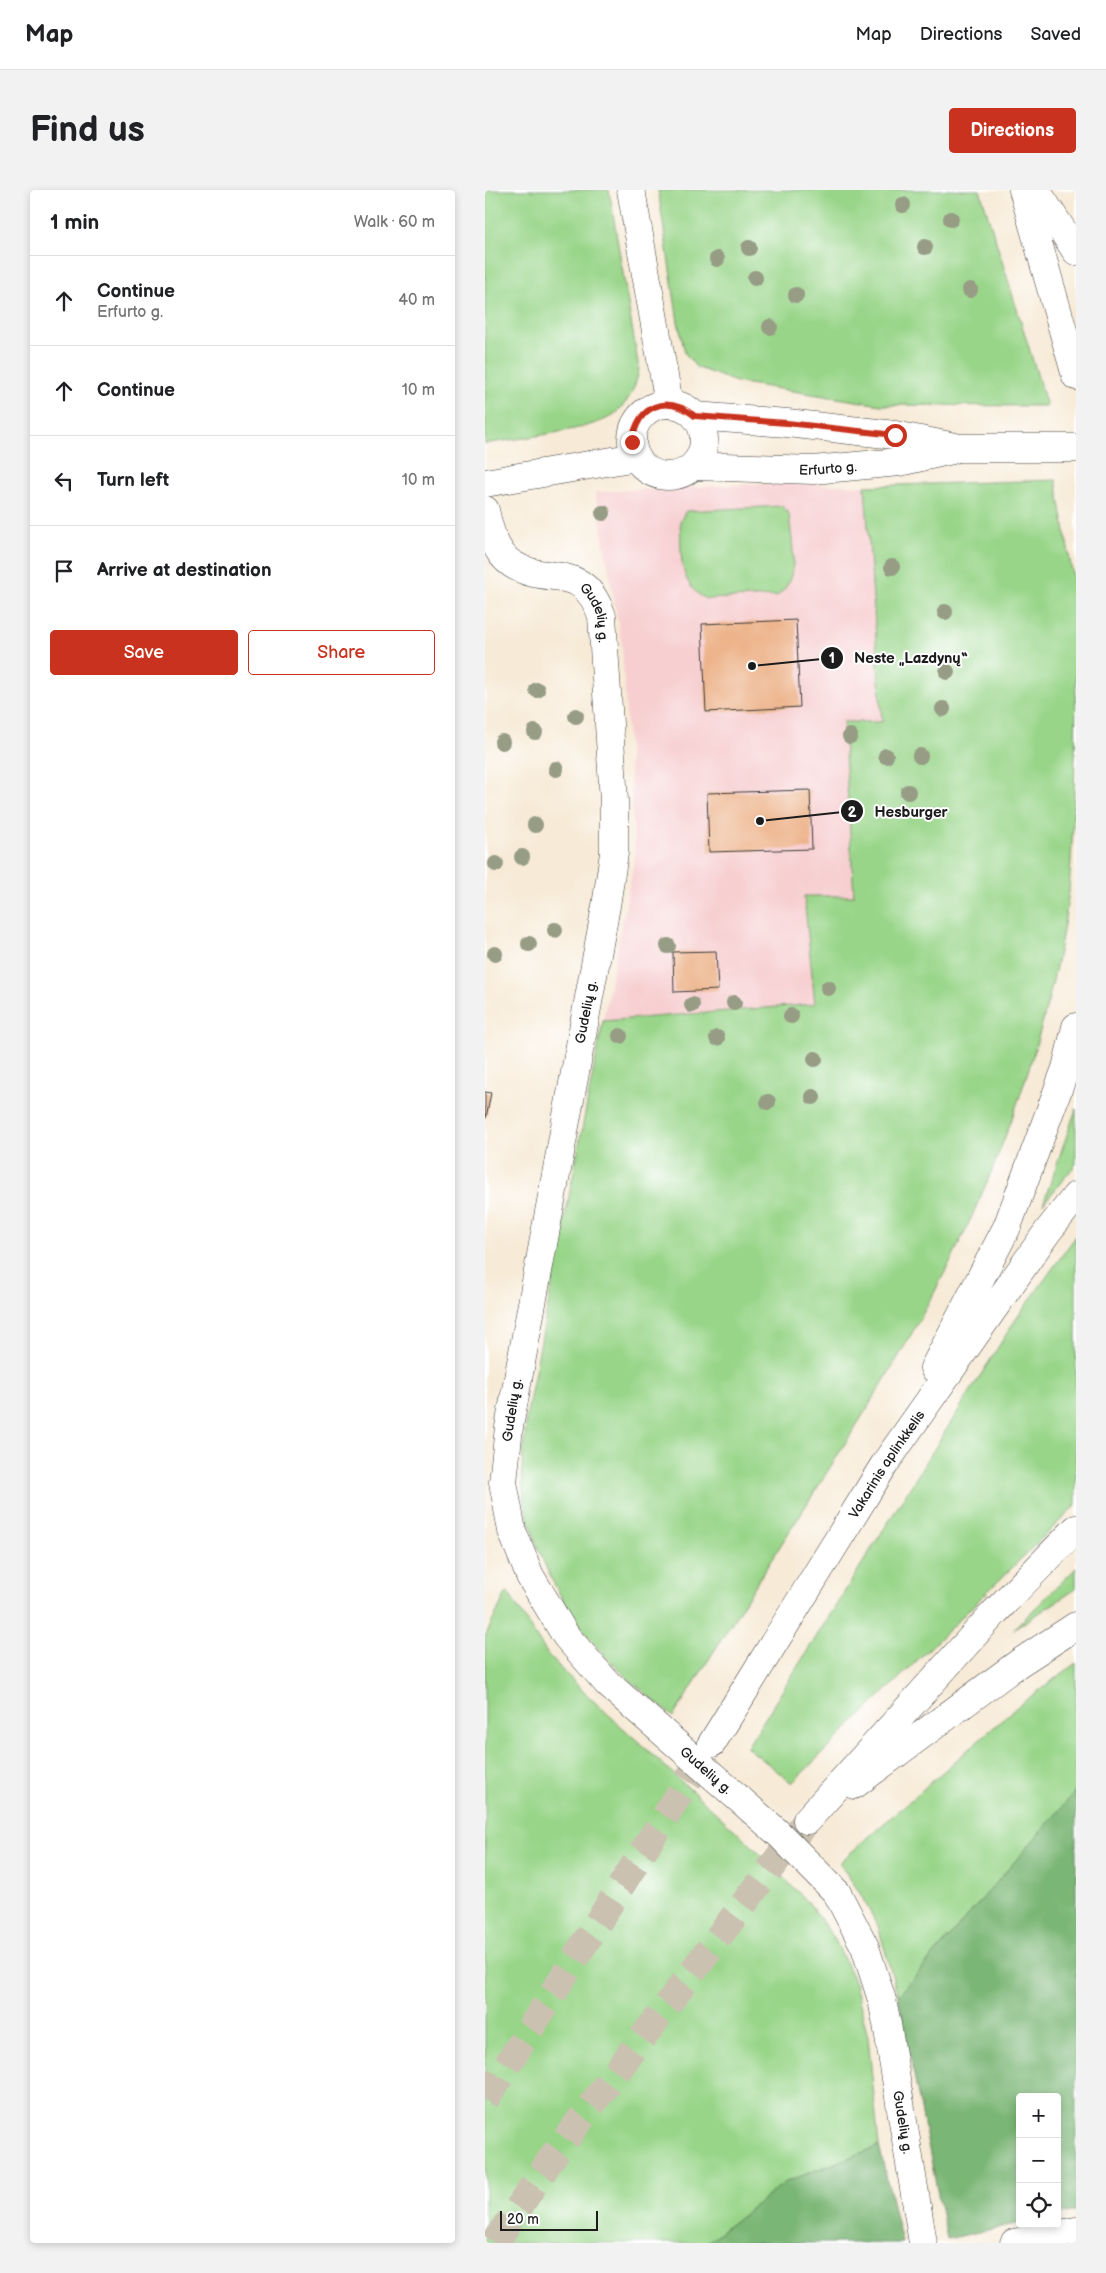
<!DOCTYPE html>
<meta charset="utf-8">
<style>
:root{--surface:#fff;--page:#f2f2f2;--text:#202124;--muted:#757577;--line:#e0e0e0;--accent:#c8321e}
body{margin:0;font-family:"Balsamiq Sans",sans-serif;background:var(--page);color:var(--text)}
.controls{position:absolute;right:15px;bottom:15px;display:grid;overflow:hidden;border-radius:5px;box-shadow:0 2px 8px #0003}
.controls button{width:45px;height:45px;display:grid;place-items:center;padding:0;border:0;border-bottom:1px solid var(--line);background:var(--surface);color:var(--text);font:25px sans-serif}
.scale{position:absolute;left:15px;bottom:12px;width:98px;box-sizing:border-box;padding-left:5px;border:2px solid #1c1c1c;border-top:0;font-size:14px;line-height:18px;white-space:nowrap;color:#1c1c1c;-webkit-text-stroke:4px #fff;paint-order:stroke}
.stop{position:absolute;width:15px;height:15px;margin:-11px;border:4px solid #c8321e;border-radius:50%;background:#fff}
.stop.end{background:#c8321e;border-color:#fff;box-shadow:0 1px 5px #0008}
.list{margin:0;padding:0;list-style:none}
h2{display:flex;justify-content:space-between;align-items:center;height:65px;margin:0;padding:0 20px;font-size:21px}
h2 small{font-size:16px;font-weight:400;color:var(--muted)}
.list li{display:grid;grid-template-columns:32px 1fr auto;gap:15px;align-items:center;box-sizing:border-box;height:90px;padding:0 20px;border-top:1px solid var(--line)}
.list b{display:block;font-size:19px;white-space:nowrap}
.list p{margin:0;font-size:16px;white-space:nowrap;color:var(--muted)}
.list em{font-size:16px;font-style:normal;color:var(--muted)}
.actions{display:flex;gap:10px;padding:15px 20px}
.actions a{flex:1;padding:11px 0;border:1px solid var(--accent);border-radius:5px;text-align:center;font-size:18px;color:var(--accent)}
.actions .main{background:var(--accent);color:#fff}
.icon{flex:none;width:28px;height:28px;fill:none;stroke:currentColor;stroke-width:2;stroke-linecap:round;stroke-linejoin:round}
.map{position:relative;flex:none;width:591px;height:2053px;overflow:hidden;border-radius:5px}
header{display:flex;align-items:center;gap:30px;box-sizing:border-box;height:70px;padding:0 25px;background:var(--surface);border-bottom:1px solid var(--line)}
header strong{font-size:24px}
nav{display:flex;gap:28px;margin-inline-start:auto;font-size:18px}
.intro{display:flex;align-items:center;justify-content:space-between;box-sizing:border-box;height:120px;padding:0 30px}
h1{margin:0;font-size:35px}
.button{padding:12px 22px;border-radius:5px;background:var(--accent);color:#fff;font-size:18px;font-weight:700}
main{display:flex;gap:30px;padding:0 30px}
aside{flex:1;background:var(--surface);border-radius:5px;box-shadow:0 2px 8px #0003}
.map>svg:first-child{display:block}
.built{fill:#f7cfd0}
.green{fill:#99d589;stroke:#5a7852}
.forest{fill:#7ab675;stroke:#4b6948}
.building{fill:#edb48b}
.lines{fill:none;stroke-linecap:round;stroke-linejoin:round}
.highway-tunnel{stroke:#cbc1b1;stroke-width:28;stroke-dasharray:28 14;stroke-linecap:butt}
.minor-casing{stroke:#3d3b38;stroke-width:29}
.highway-casing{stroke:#3d3b38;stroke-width:29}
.minor{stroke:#fff;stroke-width:28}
.highway{stroke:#fff;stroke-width:28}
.tree{fill:#979c85}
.route{stroke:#c8321e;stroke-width:6}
.labels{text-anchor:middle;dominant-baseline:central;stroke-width:4;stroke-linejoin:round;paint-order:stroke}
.street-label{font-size:14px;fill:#1c1c1c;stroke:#fff}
.leader{fill:none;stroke:#1c1c1c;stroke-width:2}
.callout-dot{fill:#1c1c1c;stroke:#fff;stroke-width:2}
.mark-label{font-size:15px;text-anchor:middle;font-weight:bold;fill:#fff}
.callout-label{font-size:15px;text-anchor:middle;font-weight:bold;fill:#1c1c1c;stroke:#fff;stroke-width:4;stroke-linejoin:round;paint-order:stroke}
</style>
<header>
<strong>Map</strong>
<nav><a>Map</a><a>Directions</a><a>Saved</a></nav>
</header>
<div class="intro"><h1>Find us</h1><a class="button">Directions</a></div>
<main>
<aside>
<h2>1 min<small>Walk · 60 m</small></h2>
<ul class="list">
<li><svg class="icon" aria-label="ahead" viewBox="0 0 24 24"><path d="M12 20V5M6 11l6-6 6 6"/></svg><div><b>Continue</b><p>Erfurto g.</p></div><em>40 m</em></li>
<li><svg class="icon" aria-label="ahead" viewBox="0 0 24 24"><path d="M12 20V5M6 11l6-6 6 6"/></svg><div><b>Continue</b></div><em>10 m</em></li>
<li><svg class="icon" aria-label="left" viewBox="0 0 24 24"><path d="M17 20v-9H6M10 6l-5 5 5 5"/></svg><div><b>Turn left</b></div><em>10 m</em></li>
<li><svg class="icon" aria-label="arrive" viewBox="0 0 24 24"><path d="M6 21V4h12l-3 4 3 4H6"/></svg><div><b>Arrive at destination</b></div></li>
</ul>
<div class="actions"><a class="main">Save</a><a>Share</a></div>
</aside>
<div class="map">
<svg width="591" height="2053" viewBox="0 0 591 2053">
<rect width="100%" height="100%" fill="#fff"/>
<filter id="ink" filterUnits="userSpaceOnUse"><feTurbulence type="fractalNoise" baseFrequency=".02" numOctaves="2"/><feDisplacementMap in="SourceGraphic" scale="10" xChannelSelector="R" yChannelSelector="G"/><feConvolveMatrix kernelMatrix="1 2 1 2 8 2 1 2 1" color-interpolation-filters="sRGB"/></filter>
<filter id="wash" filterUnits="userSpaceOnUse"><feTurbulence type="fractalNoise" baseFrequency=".0096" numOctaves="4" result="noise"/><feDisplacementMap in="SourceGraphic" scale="20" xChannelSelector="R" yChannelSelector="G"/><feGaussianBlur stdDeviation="1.12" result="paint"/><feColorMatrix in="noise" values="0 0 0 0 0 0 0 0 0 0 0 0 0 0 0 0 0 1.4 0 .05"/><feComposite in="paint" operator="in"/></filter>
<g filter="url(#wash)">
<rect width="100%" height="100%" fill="#f7ead6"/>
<path class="built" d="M 292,293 L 380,296 L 397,532 L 358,532 L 369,706 L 319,707 L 330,814 L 118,831 L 150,667 L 137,456 L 110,302 Z"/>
<g class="green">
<path d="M 0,0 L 124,0 L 154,179 C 151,197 143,214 128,225 C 110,240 27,249 0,254 Z"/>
<path d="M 173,0 L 495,0 L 562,216 L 396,215 L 251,192 L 211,177 L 200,163 L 193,132 Z"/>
<path d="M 571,290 L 589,393 L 591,417 C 591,511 591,608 584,702 C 566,839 514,981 449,1103 C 412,1173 369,1239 327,1306 C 280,1379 234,1453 188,1527 C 166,1507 142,1489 122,1468 C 78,1423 37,1345 37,1281 C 37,1262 41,1242 42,1223 L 118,831 L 330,814 L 319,706 L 369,706 L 358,532 L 397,532 L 380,296 Z"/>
<path d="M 297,316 L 304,324 C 306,351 317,388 292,406 L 221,409 C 191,394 197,359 195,331 L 201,321 Z"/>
<path d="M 591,919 L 591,974 L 558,1014 Z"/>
<path d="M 591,1046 L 591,1315 L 307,1593 L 262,1557 L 529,1132 Z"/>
<path d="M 591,1378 L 591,1399 L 528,1440 Z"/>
<path d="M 22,1401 L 63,1465 L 101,1504 L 265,1654 L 324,1713 L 350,1750 L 370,1793 L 383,1847 L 394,1956 L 301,1992 L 221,2053 L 0,2053 L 0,1447 Z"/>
<path d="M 591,1473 L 591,1601 L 413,1806 L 393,1736 L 373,1700 L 354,1673 L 533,1516 Z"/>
</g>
<g class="forest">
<path d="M 591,1601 L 591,2021 L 572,2025 L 572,1907 L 535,1907 L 535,2033 L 462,2049 L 413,1806 Z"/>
<path d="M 394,1956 L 417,2053 L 221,2053 L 301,1992 Z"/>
</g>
<g id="blocks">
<g class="building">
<path d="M 311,430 L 315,517 L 221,522 L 217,434 Z"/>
<path d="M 325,600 L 327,659 L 224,662 L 222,603 Z"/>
<path d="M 231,761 L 233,800 L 189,802 L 188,762 Z"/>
<path d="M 0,902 L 6,903 L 1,928 L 0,928 Z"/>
</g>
</g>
</g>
<g filter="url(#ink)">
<use href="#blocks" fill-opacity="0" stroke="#3d3b38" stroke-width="1"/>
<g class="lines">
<g class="highway-tunnel">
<path d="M 0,1910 L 226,1554"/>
<path d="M 10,2053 L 68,1966 L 322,1630"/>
</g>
<defs>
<g id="minor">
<circle cx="183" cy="250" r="36"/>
<path d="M 210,226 L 302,233 L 410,245 L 475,258 L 591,258"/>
<path id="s1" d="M 209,276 L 328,280 L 414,272 L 467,260"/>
<path d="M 0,293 L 151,267"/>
<path id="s2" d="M 0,320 C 4,339 10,363 27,374 C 62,397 97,369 117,426 L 129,611 L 129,663 L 121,716 L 24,1237 L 18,1292 L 27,1341 L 45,1386 L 81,1446 L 123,1494 L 292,1642 L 352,1703 L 380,1757 L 397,1810 L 402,1834 L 438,2053"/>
<path d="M 529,2053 L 591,2041"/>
</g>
<g id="highway">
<path d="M 146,0 L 184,214"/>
<path d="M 538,0 L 591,186"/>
<path d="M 551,0 L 591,61"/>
<path d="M 449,1178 L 522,1037 L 581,878 L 591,837"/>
<path id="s3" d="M 227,1553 L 401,1272 L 563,1041 L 591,1006"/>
<path d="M 369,1595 L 534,1473 L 591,1436"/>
<path d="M 322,1630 L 509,1423 L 591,1339"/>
</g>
</defs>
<use href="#minor" class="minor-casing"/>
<use href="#highway" class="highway-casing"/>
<use href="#minor" class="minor"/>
<use href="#highway" class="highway"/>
</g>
<g class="tree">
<circle cx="418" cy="15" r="8"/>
<circle cx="466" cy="29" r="8"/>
<circle cx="440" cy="57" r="8"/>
<circle cx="264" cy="58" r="8"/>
<circle cx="232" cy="69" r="8"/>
<circle cx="270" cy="88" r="8"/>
<circle cx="485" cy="100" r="8"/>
<circle cx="311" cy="105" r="8"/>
<circle cx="285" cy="137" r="8"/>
<circle cx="118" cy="323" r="8"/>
<circle cx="407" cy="377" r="8"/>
<circle cx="460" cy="422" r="8"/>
<circle cx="462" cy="482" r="8"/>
<circle cx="52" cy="500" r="8"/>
<circle cx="458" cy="519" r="8"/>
<circle cx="91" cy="526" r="8"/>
<circle cx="50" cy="542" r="8"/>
<circle cx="365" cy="546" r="8"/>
<circle cx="17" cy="552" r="8"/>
<circle cx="401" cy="566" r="8"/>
<circle cx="435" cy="566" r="8"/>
<circle cx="71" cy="579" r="8"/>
<circle cx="423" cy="602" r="8"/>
<circle cx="50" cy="635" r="8"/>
<circle cx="37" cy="667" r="8"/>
<circle cx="11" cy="674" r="8"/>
<circle cx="70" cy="740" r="8"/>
<circle cx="44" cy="754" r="8"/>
<circle cx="183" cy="756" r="8"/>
<circle cx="10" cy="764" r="8"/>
<circle cx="343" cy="798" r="8"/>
<circle cx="249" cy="813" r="8"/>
<circle cx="207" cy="815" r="8"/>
<circle cx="306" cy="826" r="8"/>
<circle cx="135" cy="846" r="8"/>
<circle cx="232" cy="848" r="8"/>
<circle cx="330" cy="869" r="8"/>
<circle cx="328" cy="907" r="8"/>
<circle cx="283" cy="912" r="8"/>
</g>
</g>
<g class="lines" filter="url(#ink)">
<path class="route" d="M 147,252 C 153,215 180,204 210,226 L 302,233 L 410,245"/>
</g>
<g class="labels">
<g class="street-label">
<text stroke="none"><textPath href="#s1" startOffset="134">Erfurto g.</textPath></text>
<text stroke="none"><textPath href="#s2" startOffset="168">Gudelių g.</textPath></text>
<text transform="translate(101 822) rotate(-79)">Gudelių g.</text>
<text transform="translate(27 1220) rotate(-81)">Gudelių g.</text>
<text stroke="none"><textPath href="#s3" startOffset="329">Vakarinis aplinkkelis</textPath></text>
<text stroke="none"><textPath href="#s2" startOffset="1412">Gudelių g.</textPath></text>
<text stroke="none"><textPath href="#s2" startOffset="1832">Gudelių g.</textPath></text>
</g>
</g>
<path class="leader" d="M267 476L347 468M275 631L367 621"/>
<g class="callout-dot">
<circle cx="267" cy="476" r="5"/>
<circle cx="275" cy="631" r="5"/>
<circle cx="347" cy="468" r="12"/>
<circle cx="367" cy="621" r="12"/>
</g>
<g class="mark-label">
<text x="347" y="473">1</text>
<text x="367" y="627">2</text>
</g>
<g class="callout-label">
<text x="426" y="473">Neste „Lazdynų“</text>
<text x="426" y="627">Hesburger</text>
</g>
</svg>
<div class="controls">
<button>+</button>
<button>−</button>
<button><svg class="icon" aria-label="locate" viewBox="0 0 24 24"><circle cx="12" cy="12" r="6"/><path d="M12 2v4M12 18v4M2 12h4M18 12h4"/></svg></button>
</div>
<div class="scale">20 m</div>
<div class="stop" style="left:410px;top:245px"></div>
<div class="stop end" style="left:147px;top:252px"></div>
</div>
</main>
